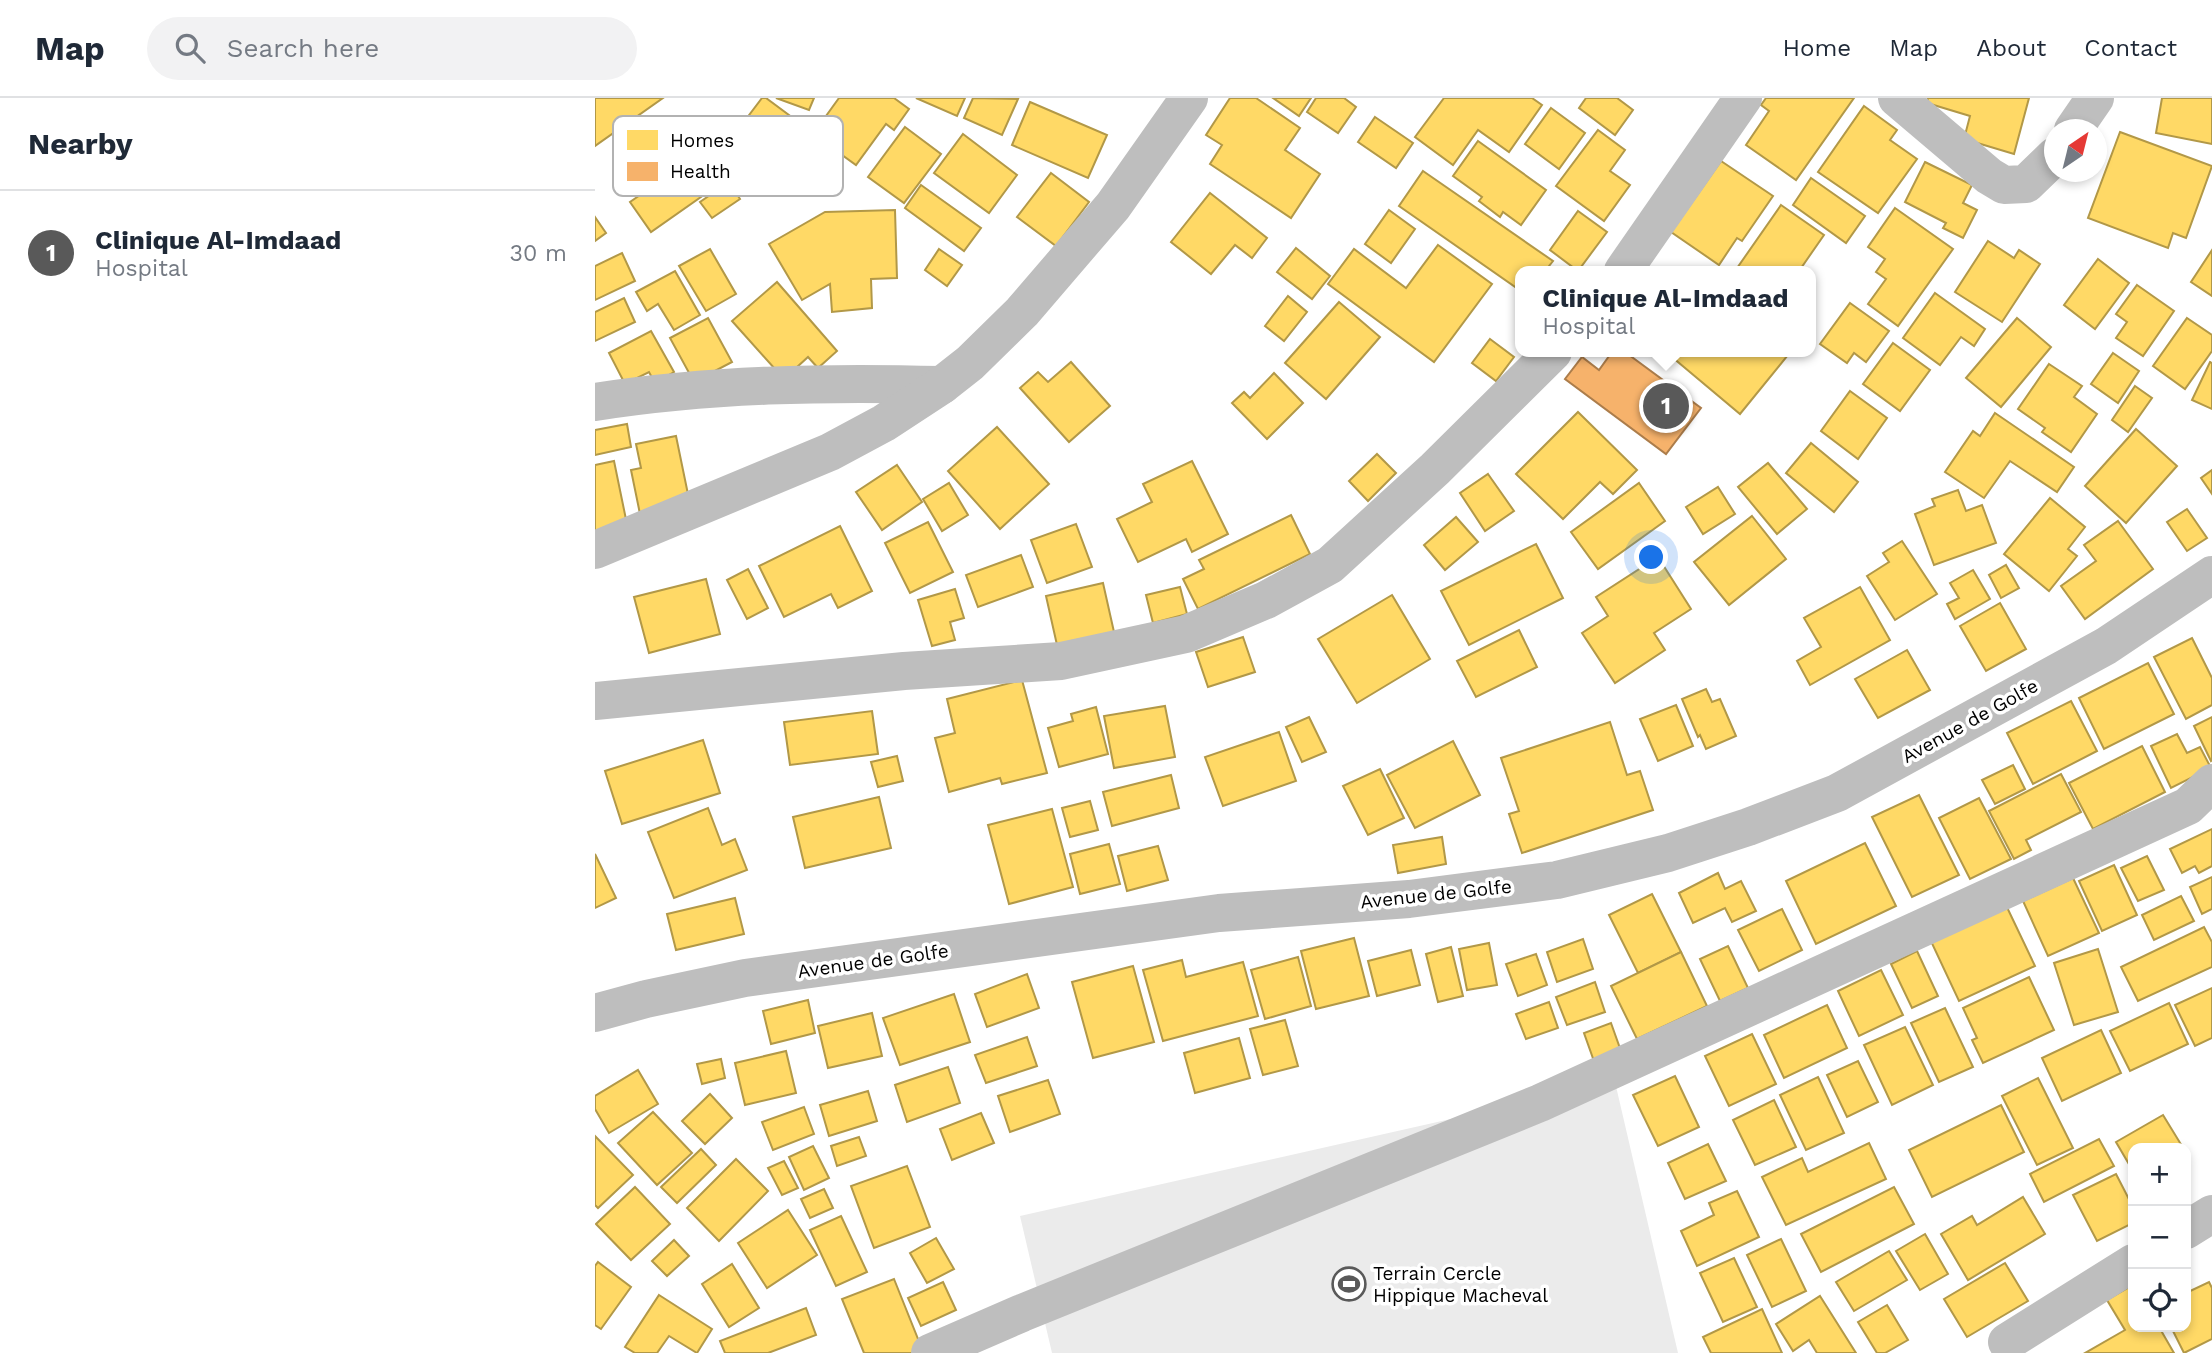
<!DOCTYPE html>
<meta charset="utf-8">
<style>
:root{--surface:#fff;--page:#f2f2f3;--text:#1f2937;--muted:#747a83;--line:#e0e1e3;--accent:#595959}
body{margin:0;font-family:"Work Sans",sans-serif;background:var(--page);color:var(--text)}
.controls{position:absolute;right:21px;bottom:21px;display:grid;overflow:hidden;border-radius:14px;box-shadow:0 4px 10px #0003}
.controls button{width:63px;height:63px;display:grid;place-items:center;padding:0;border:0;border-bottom:2px solid var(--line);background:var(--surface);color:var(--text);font:35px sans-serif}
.compass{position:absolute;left:1449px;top:21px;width:63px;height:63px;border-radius:50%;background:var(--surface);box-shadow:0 4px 10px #0003;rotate:35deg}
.you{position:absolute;left:1057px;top:460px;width:24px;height:24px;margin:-18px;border:5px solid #fff;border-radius:50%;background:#1a73e8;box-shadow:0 0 0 10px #1a73e833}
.badge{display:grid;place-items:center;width:46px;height:46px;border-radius:50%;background:var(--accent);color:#fff;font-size:23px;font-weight:700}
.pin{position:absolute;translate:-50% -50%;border:4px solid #fff;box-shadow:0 2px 7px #0006}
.popup{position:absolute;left:920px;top:168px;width:301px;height:91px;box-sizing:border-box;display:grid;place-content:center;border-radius:14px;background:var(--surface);filter:drop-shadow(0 2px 5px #0005);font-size:23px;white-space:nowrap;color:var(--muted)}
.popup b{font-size:26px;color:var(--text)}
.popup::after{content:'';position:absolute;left:50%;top:100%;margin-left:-14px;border:14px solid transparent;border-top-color:var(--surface)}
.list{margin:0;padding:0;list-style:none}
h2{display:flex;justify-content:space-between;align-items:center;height:91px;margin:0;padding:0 28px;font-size:30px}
h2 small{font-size:23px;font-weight:400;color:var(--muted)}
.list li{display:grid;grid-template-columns:46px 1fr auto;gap:21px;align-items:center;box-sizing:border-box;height:126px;padding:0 28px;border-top:2px solid var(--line)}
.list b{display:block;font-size:26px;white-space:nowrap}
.list p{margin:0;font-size:23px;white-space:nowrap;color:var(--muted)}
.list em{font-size:23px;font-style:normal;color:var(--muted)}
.icon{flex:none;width:38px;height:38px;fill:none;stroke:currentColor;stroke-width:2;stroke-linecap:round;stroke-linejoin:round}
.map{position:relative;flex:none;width:1617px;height:1255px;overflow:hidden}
header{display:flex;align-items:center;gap:42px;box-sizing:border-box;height:98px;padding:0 35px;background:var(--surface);border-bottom:2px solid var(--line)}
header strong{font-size:33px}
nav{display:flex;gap:38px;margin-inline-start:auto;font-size:24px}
.search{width:490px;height:63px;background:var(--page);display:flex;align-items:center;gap:18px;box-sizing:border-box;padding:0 24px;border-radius:38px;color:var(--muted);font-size:26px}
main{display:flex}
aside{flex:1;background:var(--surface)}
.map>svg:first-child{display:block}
.green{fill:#ebebeb}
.homes{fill:#ffd966;stroke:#b29847;stroke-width:2}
.health{fill:#f6b26b;stroke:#ac7d4b;stroke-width:2}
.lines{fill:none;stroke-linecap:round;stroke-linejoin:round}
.minor{stroke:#bebebe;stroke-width:38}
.labels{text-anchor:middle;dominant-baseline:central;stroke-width:7;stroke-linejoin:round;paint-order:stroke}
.street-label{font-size:19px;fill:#000;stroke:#fff}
.poi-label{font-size:19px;fill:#000;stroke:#fff;text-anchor:start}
.key{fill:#fff;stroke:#b2b2b2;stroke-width:2}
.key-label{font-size:19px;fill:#000}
</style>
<header>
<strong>Map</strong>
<div class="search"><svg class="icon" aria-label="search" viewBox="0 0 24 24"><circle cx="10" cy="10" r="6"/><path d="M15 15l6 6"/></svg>Search here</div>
<nav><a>Home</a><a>Map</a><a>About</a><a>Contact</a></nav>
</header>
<main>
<aside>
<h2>Nearby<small></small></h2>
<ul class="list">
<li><span class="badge">1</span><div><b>Clinique Al-Imdaad</b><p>Hospital</p></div><em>30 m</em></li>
</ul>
</aside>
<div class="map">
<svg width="1617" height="1255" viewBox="0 0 1617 1255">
<rect width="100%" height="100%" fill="#fff"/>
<path class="green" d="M 1020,984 L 1083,1255 L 457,1255 L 425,1118 Z"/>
<g class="homes">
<path d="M 0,0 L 68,0 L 0,48 Z"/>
<path d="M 167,0 L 171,0 L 206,26 L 177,65 L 139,37 Z"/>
<path d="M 181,0 L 219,0 L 214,12 Z"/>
<path d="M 244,0 L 299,0 L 314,11 L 299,32 L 291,26 L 261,67 L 218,36 Z"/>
<path d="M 321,0 L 370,0 L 362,18 Z"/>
<path d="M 378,0 L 423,1 L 407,37 L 369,20 Z"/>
<path d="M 635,0 L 661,0 L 705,30 L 690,52 L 725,76 L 696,120 L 615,66 L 627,47 L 611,37 Z"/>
<path d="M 678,0 L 716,0 L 704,18 Z"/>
<path d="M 721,0 L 749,0 L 761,9 L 743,35 L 712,14 Z"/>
<path d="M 849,0 L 937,0 L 947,7 L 914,54 L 883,32 L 858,67 L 820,39 Z"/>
<path d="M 991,0 L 1022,0 L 1038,12 L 1020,37 L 984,10 Z"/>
<path d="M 1171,0 L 1259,0 L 1201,82 L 1151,47 L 1174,13 L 1166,7 Z"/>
<path d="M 1333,0 L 1434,0 L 1419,56 L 1369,41 L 1375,18 L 1332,5 Z"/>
<path d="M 1567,0 L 1617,0 L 1617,46 L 1561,35 Z"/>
<path d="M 435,4 L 512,37 L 493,80 L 417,47 Z"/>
<path d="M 1269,8 L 1302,32 L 1295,42 L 1322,61 L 1283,115 L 1223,74 Z"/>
<path d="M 956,10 L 990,35 L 964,71 L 930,46 Z"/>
<path d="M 780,19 L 818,45 L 801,70 L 763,44 Z"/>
<path d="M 310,29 L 346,56 L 309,105 L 273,79 Z"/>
<path d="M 1003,32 L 1030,52 L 1015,73 L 1035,87 L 1009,123 L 961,88 Z"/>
<path d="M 1525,34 L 1617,68 L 1591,140 L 1578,135 L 1573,150 L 1493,120 Z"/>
<path d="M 368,36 L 422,77 L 394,115 L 339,75 Z"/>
<path d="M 135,40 L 170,68 L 152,91 L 116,63 Z"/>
<path d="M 883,43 L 951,92 L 926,127 L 908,114 L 905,119 L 884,103 L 887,99 L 858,78 Z"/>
<path d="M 103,57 L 123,87 L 56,134 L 35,104 Z"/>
<path d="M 1126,63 L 1178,98 L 1147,143 L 1142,140 L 1124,167 L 1076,134 Z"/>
<path d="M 1330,64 L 1377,87 L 1368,105 L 1382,112 L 1368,140 L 1348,130 L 1351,125 L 1310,104 Z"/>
<path d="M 828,73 L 958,163 L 950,173 L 926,173 L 926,193 L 804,108 Z"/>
<path d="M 456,75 L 494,104 L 461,148 L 422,119 Z"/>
<path d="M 1216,80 L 1270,118 L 1251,145 L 1198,107 Z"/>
<path d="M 134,84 L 145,101 L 117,120 L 105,104 Z"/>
<path d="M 326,87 L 386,130 L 369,153 L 310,110 Z"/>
<path d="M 615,95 L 672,140 L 657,160 L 640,147 L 616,176 L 576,144 Z"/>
<path d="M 1186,107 L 1229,137 L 1204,173 L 1140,173 Z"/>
<path d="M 1300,110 L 1358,151 L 1303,228 L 1273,206 L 1291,181 L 1281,174 L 1290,161 L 1273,149 Z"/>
<path d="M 300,112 L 302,180 L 276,181 L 277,210 L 237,214 L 235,186 L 207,202 L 174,146 L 230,114 Z"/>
<path d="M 794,112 L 820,131 L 796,165 L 770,146 Z"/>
<path d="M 983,113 L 1012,134 L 983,173 L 955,152 Z"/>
<path d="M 0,119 L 11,135 L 0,143 Z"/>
<path d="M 1393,143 L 1419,160 L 1424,152 L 1445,166 L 1407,224 L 1360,194 Z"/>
<path d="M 843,147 L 897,186 L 839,264 L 733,186 L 759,151 L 811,190 Z"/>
<path d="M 701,150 L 735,178 L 717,201 L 682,174 Z"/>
<path d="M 115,151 L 141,196 L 111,213 L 84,168 Z"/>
<path d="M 344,151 L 367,167 L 352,188 L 330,172 Z"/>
<path d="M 1617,152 L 1617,198 L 1596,184 Z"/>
<path d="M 27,155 L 40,183 L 0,202 L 0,168 Z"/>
<path d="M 1503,161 L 1534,185 L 1500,231 L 1469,207 Z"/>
<path d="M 80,173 L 105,217 L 79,232 L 63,206 L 52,213 L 41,194 Z"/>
<path d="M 182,184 L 242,253 L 223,270 L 213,259 L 189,281 L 137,223 Z"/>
<path d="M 1542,187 L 1579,213 L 1548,258 L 1521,240 L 1532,224 L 1521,216 Z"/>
<path d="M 1340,195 L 1390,231 L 1379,248 L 1366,239 L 1345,267 L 1308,240 Z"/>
<path d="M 693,198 L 712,214 L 689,243 L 670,228 Z"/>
<path d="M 29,200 L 40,224 L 0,243 L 0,214 Z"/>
<path d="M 744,204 L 785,239 L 731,301 L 690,265 Z"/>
<path d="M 1255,205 L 1294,233 L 1271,264 L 1259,255 L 1252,265 L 1225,246 Z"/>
<path d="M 113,220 L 137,264 L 99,284 L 75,240 Z"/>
<path d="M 1422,220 L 1456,249 L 1406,309 L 1371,280 Z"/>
<path d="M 1592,220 L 1617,237 L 1617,253 L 1590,291 L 1558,268 Z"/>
<path d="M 56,233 L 79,274 L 60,285 L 54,274 L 30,286 L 14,255 Z"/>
<path d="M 895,241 L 919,259 L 901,283 L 877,265 Z"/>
<path d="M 1298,245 L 1335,272 L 1305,313 L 1268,286 Z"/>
<path d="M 1071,254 L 1189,254 L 1193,257 L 1145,316 Z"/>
<path d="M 1518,255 L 1544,273 L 1523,305 L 1496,286 Z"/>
<path d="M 476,264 L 515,308 L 474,344 L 425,290 L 443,274 L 453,284 Z"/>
<path d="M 1615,264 L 1617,265 L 1617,311 L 1597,302 Z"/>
<path d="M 1454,266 L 1487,288 L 1479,299 L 1502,316 L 1476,354 L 1447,334 L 1450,330 L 1423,311 Z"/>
<path d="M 679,275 L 708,305 L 672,341 L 637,305 L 649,294 L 655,300 Z"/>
<path d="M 1540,288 L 1557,300 L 1533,334 L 1517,322 Z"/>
<path d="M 1255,293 L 1292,320 L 1263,361 L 1226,333 Z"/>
<path d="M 983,314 L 1042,372 L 1018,396 L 1005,384 L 968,421 L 921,376 Z"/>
<path d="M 1400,315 L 1479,369 L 1462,394 L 1415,363 L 1389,400 L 1350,374 L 1378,333 L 1385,338 Z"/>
<path d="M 32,326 L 36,349 L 0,357 L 0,332 Z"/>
<path d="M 402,329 L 454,386 L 405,431 L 353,373 Z"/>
<path d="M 1541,331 L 1582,368 L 1531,425 L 1490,388 Z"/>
<path d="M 81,338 L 95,406 L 45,416 L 36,372 L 46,370 L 41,346 Z"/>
<path d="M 1216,345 L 1263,384 L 1239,414 L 1191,375 Z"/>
<path d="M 782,356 L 801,375 L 773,403 L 754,383 Z"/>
<path d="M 19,363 L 34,436 L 0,442 L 0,367 Z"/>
<path d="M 597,363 L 633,436 L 597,454 L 591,441 L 543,464 L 522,421 L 557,404 L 548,386 Z"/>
<path d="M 1173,365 L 1212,411 L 1182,436 L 1143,389 Z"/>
<path d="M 302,367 L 327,404 L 287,432 L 261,394 Z"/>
<path d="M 1617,372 L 1617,396 L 1606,380 Z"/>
<path d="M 893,376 L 919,413 L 890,433 L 865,395 Z"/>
<path d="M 354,385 L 373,417 L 347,433 L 328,401 Z"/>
<path d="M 1044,385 L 1070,423 L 1003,471 L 976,434 Z"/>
<path d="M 1123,389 L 1140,416 L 1108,436 L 1091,409 Z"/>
<path d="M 1363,392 L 1371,413 L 1387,407 L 1401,445 L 1339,467 L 1320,416 L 1340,408 L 1337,401 Z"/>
<path d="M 1455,400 L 1490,429 L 1473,451 L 1482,458 L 1454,493 L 1409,456 Z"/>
<path d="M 1592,411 L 1612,440 L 1592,453 L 1572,424 Z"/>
<path d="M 696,417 L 715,456 L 603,511 L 588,481 L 609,471 L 604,462 Z"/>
<path d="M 1157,418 L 1191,461 L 1134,507 L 1099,464 Z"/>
<path d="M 861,419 L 883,444 L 850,472 L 829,447 Z"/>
<path d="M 1523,423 L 1558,471 L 1490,521 L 1466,488 L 1501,463 L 1489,447 Z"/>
<path d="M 333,424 L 358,474 L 315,495 L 290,445 Z"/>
<path d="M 481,426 L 497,469 L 452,485 L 436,442 Z"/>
<path d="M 245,428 L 277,493 L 243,510 L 236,496 L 189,519 L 164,468 Z"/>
<path d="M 1307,443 L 1342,496 L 1300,522 L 1272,478 L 1294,464 L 1288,455 Z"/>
<path d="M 941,446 L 968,500 L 874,547 L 846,493 Z"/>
<path d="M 426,457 L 438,489 L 383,509 L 371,477 Z"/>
<path d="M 1063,459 L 1096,511 L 1059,535 L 1070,552 L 1020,585 L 987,535 L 1013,518 L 1001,499 Z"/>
<path d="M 1411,467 L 1424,490 L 1406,500 L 1394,477 Z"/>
<path d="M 153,471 L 173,510 L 152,521 L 132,482 Z"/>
<path d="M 1378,472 L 1395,501 L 1360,521 L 1352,506 L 1364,500 L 1355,485 Z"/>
<path d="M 111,481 L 125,536 L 54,555 L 39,499 Z"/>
<path d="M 508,485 L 519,534 L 462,547 L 451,498 Z"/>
<path d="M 585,489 L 592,516 L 558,525 L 551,497 Z"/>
<path d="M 1265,489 L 1295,542 L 1215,587 L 1202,563 L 1226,549 L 1209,520 Z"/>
<path d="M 360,491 L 369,520 L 355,524 L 360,542 L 337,548 L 323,502 Z"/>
<path d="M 797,497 L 835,561 L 762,605 L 723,541 Z"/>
<path d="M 1405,505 L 1431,551 L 1391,573 L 1365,528 Z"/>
<path d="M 924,532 L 942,569 L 881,599 L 862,563 Z"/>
<path d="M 648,539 L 660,574 L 613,589 L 601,554 Z"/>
<path d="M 1597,540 L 1617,580 L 1617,607 L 1591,621 L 1559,559 Z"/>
<path d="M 1312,552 L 1335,592 L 1283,620 L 1260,581 Z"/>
<path d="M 1553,565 L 1579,616 L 1509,651 L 1484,600 Z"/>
<path d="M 427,582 L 452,675 L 407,686 L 405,680 L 354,694 L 340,640 L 360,635 L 352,601 Z"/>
<path d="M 1111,591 L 1117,604 L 1125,601 L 1141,638 L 1111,651 L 1105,637 L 1103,639 L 1087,601 Z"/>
<path d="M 1476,603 L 1502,653 L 1438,686 L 1412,635 Z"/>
<path d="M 1081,607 L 1098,648 L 1063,663 L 1045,621 Z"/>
<path d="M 570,608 L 580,659 L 519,670 L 509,618 Z"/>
<path d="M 501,609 L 513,656 L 464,669 L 453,630 L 478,623 L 476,616 Z"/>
<path d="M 277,613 L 283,656 L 195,667 L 189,624 Z"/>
<path d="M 714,619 L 731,654 L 707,664 L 691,629 Z"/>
<path d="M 1617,619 L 1617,662 L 1616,663 L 1599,628 Z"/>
<path d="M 1015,624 L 1032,677 L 1045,673 L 1058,712 L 927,755 L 914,716 L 924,713 L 906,660 Z"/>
<path d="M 684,634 L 701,683 L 628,708 L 610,659 Z"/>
<path d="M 1582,636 L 1592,655 L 1605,649 L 1616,670 L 1576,690 L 1556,648 Z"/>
<path d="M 108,642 L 125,695 L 27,726 L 10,673 Z"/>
<path d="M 858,643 L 885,697 L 820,730 L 792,677 Z"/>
<path d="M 1547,648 L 1570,694 L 1498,731 L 1474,685 Z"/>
<path d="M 302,658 L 308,683 L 283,689 L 276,664 Z"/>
<path d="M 1418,667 L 1430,691 L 1400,706 L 1387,682 Z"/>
<path d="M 785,671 L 809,720 L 773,737 L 748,688 Z"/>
<path d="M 1466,676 L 1486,714 L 1431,742 L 1436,752 L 1419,761 L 1394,713 Z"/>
<path d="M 576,677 L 584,710 L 517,728 L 508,694 Z"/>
<path d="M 1324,697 L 1364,777 L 1317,799 L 1277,719 Z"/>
<path d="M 284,699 L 296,750 L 210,770 L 198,719 Z"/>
<path d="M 1384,700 L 1416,761 L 1375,781 L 1344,720 Z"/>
<path d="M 495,703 L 503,732 L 475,739 L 467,710 Z"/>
<path d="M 113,710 L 127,747 L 140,741 L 152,772 L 79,800 L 53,734 Z"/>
<path d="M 457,711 L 478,789 L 414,806 L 393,727 Z"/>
<path d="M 1617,731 L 1617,768 L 1604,775 L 1600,768 L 1587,775 L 1575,751 Z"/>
<path d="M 847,739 L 851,766 L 803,775 L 798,747 Z"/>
<path d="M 1270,745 L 1301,808 L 1221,846 L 1191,783 Z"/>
<path d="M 514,746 L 525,786 L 485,796 L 475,756 Z"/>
<path d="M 563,748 L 573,782 L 532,793 L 523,758 Z"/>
<path d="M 0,756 L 21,800 L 0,810 Z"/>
<path d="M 1552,758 L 1569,792 L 1543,803 L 1526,770 Z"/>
<path d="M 1519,767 L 1542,817 L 1507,833 L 1484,783 Z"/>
<path d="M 1123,775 L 1130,791 L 1146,783 L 1161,813 L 1137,824 L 1130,810 L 1098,825 L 1084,795 Z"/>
<path d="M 1617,779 L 1617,811 L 1607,816 L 1595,789 Z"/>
<path d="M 1478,780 L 1504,835 L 1453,858 L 1428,803 Z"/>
<path d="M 1057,796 L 1086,854 L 1043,875 L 1014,817 Z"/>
<path d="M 1586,798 L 1599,823 L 1559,842 L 1547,817 Z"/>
<path d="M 140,800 L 149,836 L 81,852 L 72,816 Z"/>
<path d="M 1409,803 L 1440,868 L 1364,903 L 1334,839 Z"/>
<path d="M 1187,811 L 1207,852 L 1164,873 L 1143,832 Z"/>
<path d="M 1609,829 L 1617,844 L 1617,869 L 1543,903 L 1526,869 Z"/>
<path d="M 759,840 L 774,898 L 721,911 L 706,853 Z"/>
<path d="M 988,841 L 998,871 L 962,884 L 952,854 Z"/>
<path d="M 894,845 L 902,887 L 872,892 L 864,851 Z"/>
<path d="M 1133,848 L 1153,890 L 1125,903 L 1105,861 Z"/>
<path d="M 856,849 L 868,898 L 843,904 L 831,856 Z"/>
<path d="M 1503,851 L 1523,914 L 1479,927 L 1459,865 Z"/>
<path d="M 816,852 L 825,887 L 782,898 L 773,863 Z"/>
<path d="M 1322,853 L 1343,898 L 1317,910 L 1296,866 Z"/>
<path d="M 1086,854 L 1112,908 L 1042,941 L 1016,888 Z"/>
<path d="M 941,856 L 952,887 L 923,898 L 911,866 Z"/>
<path d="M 703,859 L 716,908 L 670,921 L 656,872 Z"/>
<path d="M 587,862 L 591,879 L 648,864 L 663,918 L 568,943 L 548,872 Z"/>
<path d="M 538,868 L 559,944 L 498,960 L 477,884 Z"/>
<path d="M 1286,872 L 1308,917 L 1264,938 L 1243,893 Z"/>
<path d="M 432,876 L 444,910 L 392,929 L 380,896 Z"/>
<path d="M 1434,879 L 1459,932 L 1388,965 L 1377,942 L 1382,940 L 1368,910 Z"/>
<path d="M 1000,884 L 1010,914 L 972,927 L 961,899 Z"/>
<path d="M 1617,890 L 1617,940 L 1600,948 L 1580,907 Z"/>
<path d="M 359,896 L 375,944 L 305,967 L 288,920 Z"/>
<path d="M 213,902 L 220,935 L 176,946 L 168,913 Z"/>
<path d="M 954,904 L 963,930 L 931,941 L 921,916 Z"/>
<path d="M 1574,905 L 1593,946 L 1535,973 L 1515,933 Z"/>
<path d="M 1232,907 L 1252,950 L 1189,980 L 1169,937 Z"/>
<path d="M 1350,910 L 1378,969 L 1344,984 L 1316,925 Z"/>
<path d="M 277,915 L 287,958 L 233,970 L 223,928 Z"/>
<path d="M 690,922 L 703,968 L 668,977 L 655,931 Z"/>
<path d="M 1016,925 L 1027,956 L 1000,966 L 989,935 Z"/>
<path d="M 1310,929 L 1338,987 L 1297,1007 L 1269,947 Z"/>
<path d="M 1506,932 L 1526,975 L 1467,1003 L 1447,960 Z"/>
<path d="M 1157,936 L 1181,986 L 1134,1008 L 1110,958 Z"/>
<path d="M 432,939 L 442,968 L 391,985 L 380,957 Z"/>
<path d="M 644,940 L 655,980 L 600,995 L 589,955 Z"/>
<path d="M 191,953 L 201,995 L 150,1007 L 140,965 Z"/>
<path d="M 126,961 L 130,980 L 107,986 L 102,966 Z"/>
<path d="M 1263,963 L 1283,1004 L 1252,1019 L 1232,977 Z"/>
<path d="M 353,969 L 365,1005 L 312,1024 L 300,987 Z"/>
<path d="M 43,972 L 63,1006 L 14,1035 L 0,1011 L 0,998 Z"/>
<path d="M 1080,978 L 1104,1029 L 1063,1048 L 1038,997 Z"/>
<path d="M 1223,979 L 1249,1035 L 1211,1052 L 1185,997 Z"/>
<path d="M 1443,980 L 1478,1050 L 1442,1067 L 1407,998 Z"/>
<path d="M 453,982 L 465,1016 L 415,1034 L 403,998 Z"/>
<path d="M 273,993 L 282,1023 L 234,1038 L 225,1007 Z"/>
<path d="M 115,996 L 137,1020 L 110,1046 L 87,1023 Z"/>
<path d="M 1179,1002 L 1201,1049 L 1160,1067 L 1138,1022 Z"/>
<path d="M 1406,1007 L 1429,1054 L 1337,1099 L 1314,1052 Z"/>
<path d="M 209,1009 L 219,1036 L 178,1052 L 167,1024 Z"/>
<path d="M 58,1014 L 97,1055 L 62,1087 L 23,1045 Z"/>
<path d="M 386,1015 L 399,1045 L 357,1062 L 345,1031 Z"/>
<path d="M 1568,1017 L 1587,1048 L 1583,1050 L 1538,1050 L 1538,1073 L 1521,1044 Z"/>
<path d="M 0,1038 L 38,1077 L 3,1110 L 0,1107 Z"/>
<path d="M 264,1039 L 271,1058 L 242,1068 L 236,1048 Z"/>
<path d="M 1504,1041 L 1519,1068 L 1449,1104 L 1435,1076 Z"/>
<path d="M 1274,1045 L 1291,1081 L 1191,1127 L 1167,1079 L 1207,1060 L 1213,1074 Z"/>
<path d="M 1113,1046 L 1131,1083 L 1090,1101 L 1073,1065 Z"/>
<path d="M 218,1048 L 234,1080 L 209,1092 L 194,1059 Z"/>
<path d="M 106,1051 L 121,1067 L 82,1105 L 66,1089 Z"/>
<path d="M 141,1061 L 173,1093 L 124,1143 L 92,1110 Z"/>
<path d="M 189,1063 L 203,1090 L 187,1097 L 173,1070 Z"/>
<path d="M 312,1068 L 335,1129 L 279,1150 L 256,1088 Z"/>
<path d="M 1521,1076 L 1538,1109 L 1538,1125 L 1502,1143 L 1478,1097 Z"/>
<path d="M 40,1089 L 75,1126 L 36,1162 L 1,1126 Z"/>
<path d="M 1299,1089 L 1319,1126 L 1226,1174 L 1206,1136 Z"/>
<path d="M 229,1091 L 238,1110 L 215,1120 L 206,1101 Z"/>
<path d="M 1142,1093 L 1164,1139 L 1102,1168 L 1086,1133 L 1119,1117 L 1114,1105 Z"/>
<path d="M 1428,1099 L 1450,1136 L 1373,1182 L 1346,1136 L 1377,1118 L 1382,1127 Z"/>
<path d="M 193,1112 L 222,1157 L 172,1190 L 143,1145 Z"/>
<path d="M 246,1118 L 272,1174 L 241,1188 L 215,1132 Z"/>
<path d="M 1330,1136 L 1353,1176 L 1325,1192 L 1301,1153 Z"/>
<path d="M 341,1140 L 359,1171 L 332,1185 L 315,1155 Z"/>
<path d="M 1186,1141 L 1211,1193 L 1177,1209 L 1152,1157 Z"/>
<path d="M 79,1142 L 94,1158 L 72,1178 L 57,1163 Z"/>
<path d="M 1294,1153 L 1312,1182 L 1259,1213 L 1241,1184 Z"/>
<path d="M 1139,1160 L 1162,1209 L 1128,1224 L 1105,1175 Z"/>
<path d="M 3,1164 L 36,1189 L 6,1231 L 0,1227 L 0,1168 Z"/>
<path d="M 1410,1165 L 1433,1203 L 1372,1239 L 1349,1201 Z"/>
<path d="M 137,1166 L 164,1210 L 134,1229 L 107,1186 Z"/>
<path d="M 299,1181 L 327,1251 L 317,1255 L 269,1255 L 247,1201 Z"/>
<path d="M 348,1184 L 361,1212 L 326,1228 L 313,1200 Z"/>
<path d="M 1614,1184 L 1617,1190 L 1617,1241 L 1589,1255 L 1576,1229 L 1591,1229 L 1591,1195 Z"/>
<path d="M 1538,1187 L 1538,1229 L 1564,1229 L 1579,1255 L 1490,1255 L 1530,1232 L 1512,1202 Z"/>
<path d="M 64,1197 L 117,1231 L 102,1255 L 74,1238 L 62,1255 L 40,1255 L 30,1249 Z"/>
<path d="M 1225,1198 L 1261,1255 L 1222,1255 L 1214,1242 L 1198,1253 L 1181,1226 Z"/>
<path d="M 1292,1207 L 1313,1242 L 1290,1255 L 1282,1255 L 1263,1224 Z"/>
<path d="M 211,1210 L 221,1237 L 173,1255 L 130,1255 L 125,1243 Z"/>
<path d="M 1167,1211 L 1187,1255 L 1116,1255 L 1108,1239 Z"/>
</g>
<path class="health" d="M 1017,254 L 1030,254 L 1106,310 L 1071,356 L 970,281 L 987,259 L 1004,272 Z"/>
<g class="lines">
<g class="minor">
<path d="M 1302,0 L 1394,78 L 1409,87 L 1431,86 L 1460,58"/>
<path d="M 1478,32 L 1500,0"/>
<path d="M 1028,173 L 1148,0"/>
<path d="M 0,304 C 115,286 231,284 347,287"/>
<path d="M 0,452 L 235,354 L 289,325 L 347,287 L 375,265 L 427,214 L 518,108 L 594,0"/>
<path d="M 0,603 L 309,573 L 466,563 L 591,536 L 671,502 L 735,467 L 840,371 L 958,254"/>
<path d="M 0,915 L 51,901 L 150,880 L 624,815 L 814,801 L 962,782 L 1073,755 L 1153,729 L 1242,695 L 1511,548 L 1617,477"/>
<path d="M 1591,1132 L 1617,1116"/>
<path d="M 1412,1244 L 1538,1165"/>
<path d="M 335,1255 L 427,1215 L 945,1005 L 1593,708 L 1617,685"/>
</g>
</g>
<defs>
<symbol id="stadium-ring" viewBox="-11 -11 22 22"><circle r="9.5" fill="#fff" stroke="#595959" stroke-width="1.5"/><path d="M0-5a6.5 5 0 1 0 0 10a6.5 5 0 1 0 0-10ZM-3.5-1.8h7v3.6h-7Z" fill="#595959"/></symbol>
</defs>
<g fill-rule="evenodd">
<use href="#stadium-ring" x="735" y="1167" width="38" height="38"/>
</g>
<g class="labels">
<g class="street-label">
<text transform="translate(1375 623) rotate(-29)">Avenue de Golfe</text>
<text transform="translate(841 796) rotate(-6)">Avenue de Golfe</text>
<text transform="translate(278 863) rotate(-8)">Avenue de Golfe</text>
</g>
<g class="poi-label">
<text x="778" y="1175">Terrain Cercle<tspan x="778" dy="22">Hippique Macheval</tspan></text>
</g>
</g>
<rect x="18" y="18" width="230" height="80" rx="10" class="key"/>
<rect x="32" y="32" width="31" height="20" fill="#ffd966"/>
<rect x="32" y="64" width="31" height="19" fill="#f6b26b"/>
<g class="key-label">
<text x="75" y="49">Homes</text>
<text x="75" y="80">Health</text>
</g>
</svg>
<div class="controls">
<button>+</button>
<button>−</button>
<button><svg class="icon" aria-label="locate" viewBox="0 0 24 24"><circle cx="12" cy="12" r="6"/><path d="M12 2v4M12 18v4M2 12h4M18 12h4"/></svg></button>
</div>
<svg class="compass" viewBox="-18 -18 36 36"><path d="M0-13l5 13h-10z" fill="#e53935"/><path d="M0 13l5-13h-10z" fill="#747a83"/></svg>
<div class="you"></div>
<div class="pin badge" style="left:1071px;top:308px">1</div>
<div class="popup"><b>Clinique Al-Imdaad</b>Hospital</div>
</div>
</main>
